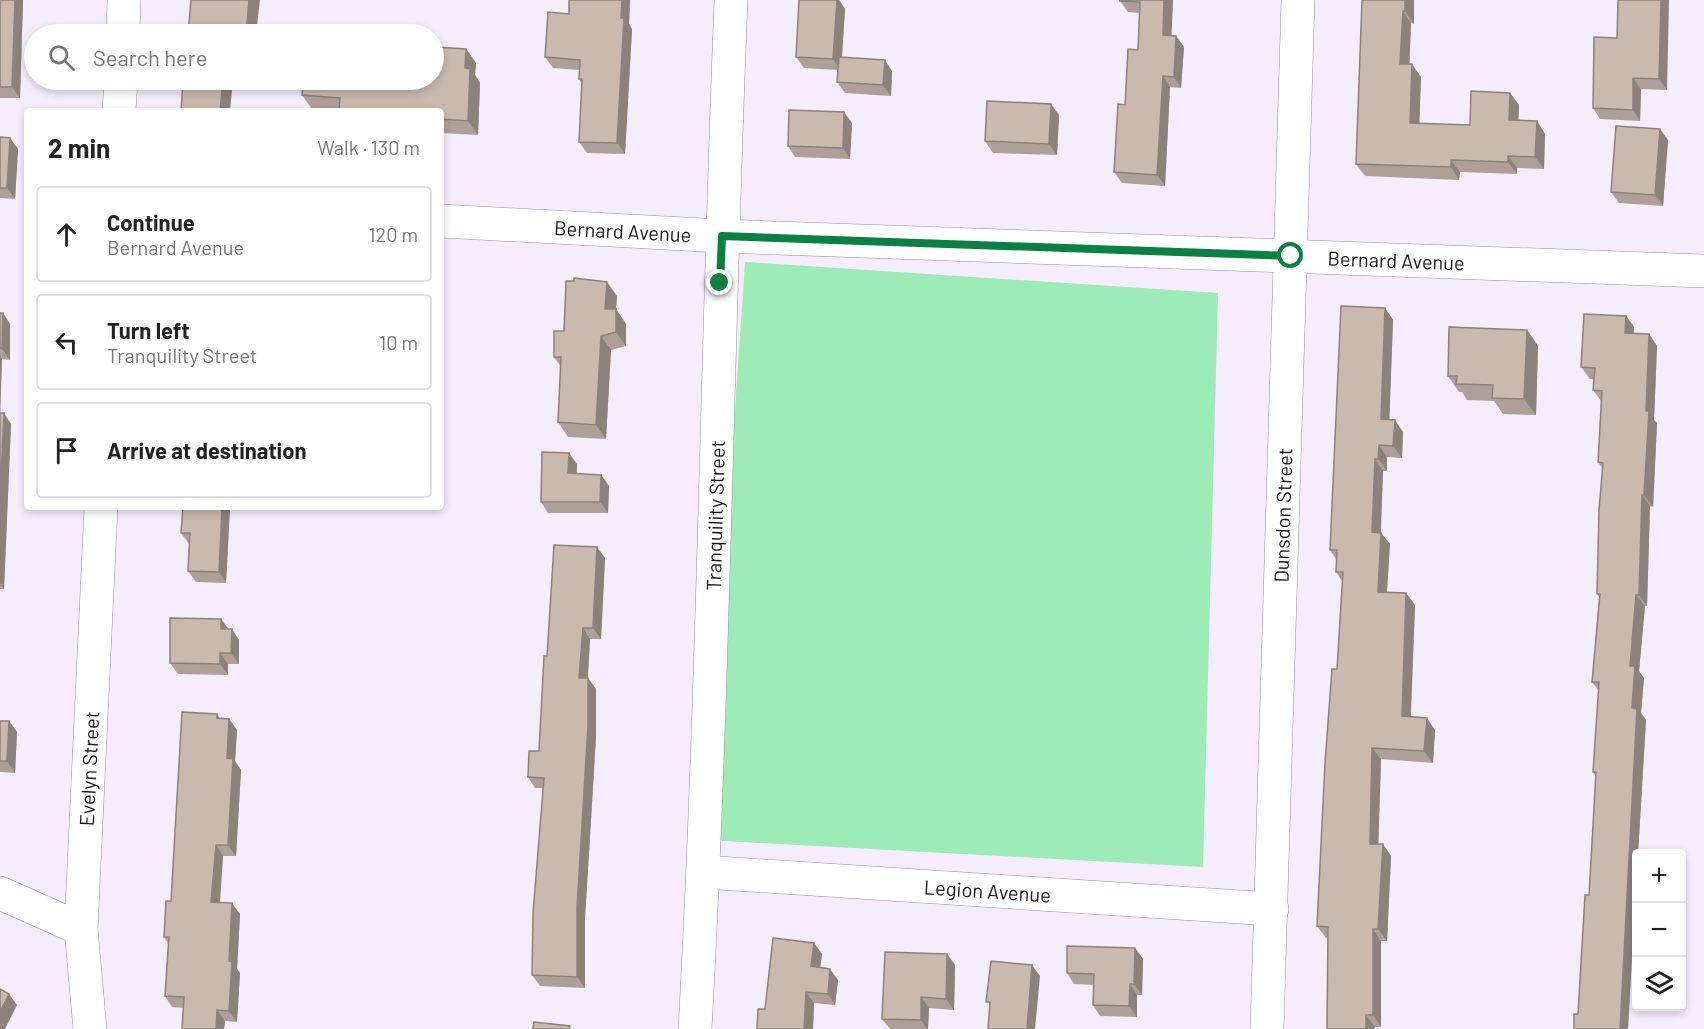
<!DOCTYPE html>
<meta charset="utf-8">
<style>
:root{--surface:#fff;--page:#f6f6f6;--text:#222;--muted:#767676;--line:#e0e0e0}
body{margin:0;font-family:Barlow,sans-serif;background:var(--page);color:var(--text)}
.controls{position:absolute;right:18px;bottom:18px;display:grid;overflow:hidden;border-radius:6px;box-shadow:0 3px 9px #0003}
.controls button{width:54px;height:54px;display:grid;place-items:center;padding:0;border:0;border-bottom:2px solid var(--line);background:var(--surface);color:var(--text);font:30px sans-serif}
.stop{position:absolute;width:18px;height:18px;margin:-14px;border:4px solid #0b8043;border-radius:50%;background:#fff}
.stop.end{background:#0b8043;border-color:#fff;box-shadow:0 2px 6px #0008}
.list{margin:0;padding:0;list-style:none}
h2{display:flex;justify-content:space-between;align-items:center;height:78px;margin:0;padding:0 24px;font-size:26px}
h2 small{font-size:20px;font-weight:400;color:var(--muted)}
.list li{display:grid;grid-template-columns:39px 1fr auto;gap:18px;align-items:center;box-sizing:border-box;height:96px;margin:0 12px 12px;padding:0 12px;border:2px solid var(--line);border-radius:6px}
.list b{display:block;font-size:22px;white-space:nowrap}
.list p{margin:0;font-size:20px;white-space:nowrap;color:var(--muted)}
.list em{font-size:20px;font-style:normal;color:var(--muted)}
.icon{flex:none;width:33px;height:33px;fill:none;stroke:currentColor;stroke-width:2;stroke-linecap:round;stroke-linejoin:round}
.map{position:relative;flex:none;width:1704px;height:1029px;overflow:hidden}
.search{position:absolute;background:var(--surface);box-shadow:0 3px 9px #0003;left:24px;top:24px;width:420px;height:66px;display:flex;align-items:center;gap:15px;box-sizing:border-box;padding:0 21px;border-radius:33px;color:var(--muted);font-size:22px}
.panel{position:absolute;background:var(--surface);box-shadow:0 3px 9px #0003;left:24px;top:108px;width:420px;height:402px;border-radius:6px}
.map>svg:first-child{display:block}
.green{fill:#9debb6}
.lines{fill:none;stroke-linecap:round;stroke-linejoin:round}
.street-casing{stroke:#968f9e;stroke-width:34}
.secondary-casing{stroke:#968f9e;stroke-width:34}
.street{stroke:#fff;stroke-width:33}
.secondary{stroke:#fff;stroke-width:33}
.wall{fill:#aea096}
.shaded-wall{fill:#8d827a}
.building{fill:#cabaae;stroke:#8d827a;stroke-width:1.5}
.route{stroke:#0b8043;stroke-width:8}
.labels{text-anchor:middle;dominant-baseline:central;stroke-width:4.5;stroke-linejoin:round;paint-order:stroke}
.street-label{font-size:20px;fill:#19161c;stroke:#f5ecfd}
</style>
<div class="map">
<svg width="1704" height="1029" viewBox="0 0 1704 1029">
<rect width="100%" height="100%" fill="#f5ecfd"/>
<path class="green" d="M 745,262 L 1218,293 L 1203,867 L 706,840 Z"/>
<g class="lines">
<defs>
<g id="street">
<path d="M 123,34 L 124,0"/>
<path d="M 119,111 L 121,80"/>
<path id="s1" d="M 441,221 L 722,236 L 1704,271"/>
<path id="s2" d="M 703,872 L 1272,909"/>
<path d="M 0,893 L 81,929"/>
<path id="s3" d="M 90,1029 L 81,929 L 101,507"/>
<path id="s4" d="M 695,1029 C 714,686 717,343 731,0"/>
</g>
<g id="secondary">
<path id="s5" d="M 1267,1029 L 1298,0"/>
</g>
</defs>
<use href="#street" class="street-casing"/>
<use href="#secondary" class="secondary-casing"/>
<use href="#street" class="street"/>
<use href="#secondary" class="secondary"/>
</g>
<g class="wall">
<path d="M 0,0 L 23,0 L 20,98 L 0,98 Z"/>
<path d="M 569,0 L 630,0 L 629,24 L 632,29 L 625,154 L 587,153 L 579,142 L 582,84 L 579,79 L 579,70 L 553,68 L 545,57 L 569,14 Z"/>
<path d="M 799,0 L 839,0 L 845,9 L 842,57 L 892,71 L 891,96 L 845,93 L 837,82 L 838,70 L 804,68 L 796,57 Z"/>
<path d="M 1173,0 L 1171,36 L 1176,36 L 1184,47 L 1181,88 L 1170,87 L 1165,186 L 1122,183 L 1114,172 L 1125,105 L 1138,50 L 1139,13 L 1128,12 L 1120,1 Z"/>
<path d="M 1362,0 L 1414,0 L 1414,24 L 1411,23 L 1409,64 L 1421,77 L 1419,123 L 1470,125 L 1510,93 L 1519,105 L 1518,120 L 1537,121 L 1545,134 L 1544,169 L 1517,168 L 1517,174 L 1460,172 L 1459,180 L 1365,176 L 1356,164 Z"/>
<path d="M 1618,0 L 1667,90 L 1641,89 L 1640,121 L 1600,119 L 1593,108 L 1617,38 Z"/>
<path d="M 466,49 L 476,63 L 475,75 L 480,83 L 478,135 L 441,133 L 441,111 L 336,111 L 312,109 L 302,95 L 435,73 Z"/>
<path d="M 1059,115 L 1057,155 L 993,153 L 985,141 Z"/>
<path d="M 852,123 L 850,159 L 795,157 L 788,146 Z"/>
<path d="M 0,137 L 18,149 L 15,199 L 0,198 Z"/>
<path d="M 1668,140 L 1663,206 L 1619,203 L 1611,192 Z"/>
<path d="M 617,296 L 616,309 L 626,324 L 626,346 L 611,350 L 606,439 L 568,437 L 558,422 L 561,367 L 554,357 L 564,331 Z"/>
<path d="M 1385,308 L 1393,320 L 1389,420 L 1403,432 L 1402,458 L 1387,457 L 1387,471 L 1383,471 L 1381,533 L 1390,544 L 1387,592 L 1406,593 L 1415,605 L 1411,717 L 1435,730 L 1433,763 L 1381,759 L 1378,844 L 1391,856 L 1387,941 L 1381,941 L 1381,1027 L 1375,1027 L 1374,1029 L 1327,1029 L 1328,938 L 1326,938 L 1317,926 L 1337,669 L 1342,581 L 1336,572 L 1336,559 L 1330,550 Z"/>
<path d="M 0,313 L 3,313 L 10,324 L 10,360 L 2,359 L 0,413 L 11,424 L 4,589 L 0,589 Z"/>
<path d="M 1626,316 L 1634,327 L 1634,333 L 1649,334 L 1657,346 L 1654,420 L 1657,423 L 1653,507 L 1650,506 L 1647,606 L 1645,606 L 1639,671 L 1644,678 L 1641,713 L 1646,720 L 1638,854 L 1636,854 L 1636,882 L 1628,1029 L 1574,1029 L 1578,1014 L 1589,895 L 1596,776 L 1593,772 L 1599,691 L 1592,682 L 1599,597 L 1597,594 L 1602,468 L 1598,462 L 1601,401 L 1593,390 L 1594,379 L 1590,379 L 1581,367 Z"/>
<path d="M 1527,330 L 1538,346 L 1536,415 L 1503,414 L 1494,401 L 1467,400 L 1462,392 L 1459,392 L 1448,376 Z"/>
<path d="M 577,464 L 577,474 L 601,475 L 609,486 L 608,513 L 548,513 L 541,502 Z"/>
<path d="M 183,507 L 230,507 L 226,583 L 196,582 L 188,571 L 189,544 L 181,533 Z"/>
<path d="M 605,558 L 601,639 L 590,639 L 588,678 L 596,689 L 596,737 L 585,918 L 585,988 L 540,986 L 532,975 L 543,788 L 535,788 L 528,777 L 539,751 L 547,656 Z"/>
<path d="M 221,619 L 228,629 L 239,640 L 239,664 L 228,664 L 228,675 L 178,674 L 170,663 Z"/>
<path d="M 217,714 L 220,718 L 229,719 L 237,730 L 235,761 L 241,770 L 236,856 L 223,856 L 220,902 L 240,914 L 237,969 L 240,973 L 237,1022 L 225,1021 L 224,1029 L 182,1029 L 184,1008 L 172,1007 L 165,996 L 168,943 L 164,937 L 171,901 Z"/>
<path d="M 0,721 L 9,721 L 17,732 L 15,773 L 0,772 Z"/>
<path d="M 814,943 L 822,954 L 820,967 L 838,980 L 835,1005 L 814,1003 L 813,1029 L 757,1029 L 765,1009 Z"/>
<path d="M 1135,948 L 1143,959 L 1142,995 L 1137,995 L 1137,1017 L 1100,1016 L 1093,1005 L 1094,985 L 1074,984 L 1067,973 Z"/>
<path d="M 947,954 L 955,965 L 954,1010 L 929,1008 L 928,1029 L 890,1029 L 882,1019 Z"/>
</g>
<g class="shaded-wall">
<path d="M 15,0 L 23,0 L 20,98 L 12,87 Z"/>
<path d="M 249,0 L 260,0 L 256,34 L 246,34 Z"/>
<path d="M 622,0 L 630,0 L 629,24 L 632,29 L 625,154 L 617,143 Z"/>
<path d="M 837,0 L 839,0 L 845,9 L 841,70 L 833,59 Z"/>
<path d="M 1164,0 L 1173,0 L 1171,46 L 1163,35 Z"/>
<path d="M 1405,0 L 1414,0 L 1414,24 L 1405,11 Z"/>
<path d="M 1661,0 L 1669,0 L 1667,90 L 1659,79 Z"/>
<path d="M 1403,11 L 1411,23 L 1409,76 L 1400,64 Z"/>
<path d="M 1176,36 L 1184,47 L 1181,88 L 1174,77 Z"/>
<path d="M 466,49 L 476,63 L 475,75 L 480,83 L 478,135 L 468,121 L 465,68 Z"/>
<path d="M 885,60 L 892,71 L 891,96 L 883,85 Z"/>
<path d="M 1412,64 L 1421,77 L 1419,135 L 1410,123 Z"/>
<path d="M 1163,76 L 1170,87 L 1165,186 L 1157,175 Z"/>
<path d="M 1633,78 L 1641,89 L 1640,121 L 1633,110 Z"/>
<path d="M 223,80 L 233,80 L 230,111 L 220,111 Z"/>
<path d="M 1510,93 L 1519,105 L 1518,132 L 1509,120 Z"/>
<path d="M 1051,104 L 1059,115 L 1057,155 L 1049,144 Z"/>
<path d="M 844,112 L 852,123 L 850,159 L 843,148 Z"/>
<path d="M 1537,121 L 1545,134 L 1544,169 L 1535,157 Z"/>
<path d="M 1660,129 L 1668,140 L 1663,206 L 1655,195 Z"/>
<path d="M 10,138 L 18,149 L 15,199 L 7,188 Z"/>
<path d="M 1508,156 L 1517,168 L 1517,174 L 1508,162 Z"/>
<path d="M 1451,160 L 1460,172 L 1459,180 L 1451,167 Z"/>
<path d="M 607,282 L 617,296 L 615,323 L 605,309 Z"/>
<path d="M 1385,308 L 1393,320 L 1389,431 L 1381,419 Z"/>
<path d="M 616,309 L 626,324 L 626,346 L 616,332 Z"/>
<path d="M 3,313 L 10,324 L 10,360 L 2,349 Z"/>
<path d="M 1626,316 L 1634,327 L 1633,345 L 1625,333 Z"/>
<path d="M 1527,330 L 1538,346 L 1536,415 L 1524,399 Z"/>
<path d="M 1649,334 L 1657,346 L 1654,420 L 1657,423 L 1653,507 L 1644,495 Z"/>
<path d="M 601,336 L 611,350 L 606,439 L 596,425 Z"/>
<path d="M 0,356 L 2,359 L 0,418 Z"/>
<path d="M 4,413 L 11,424 L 4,589 L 0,583 L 0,499 Z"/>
<path d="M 1395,420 L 1403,432 L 1402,458 L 1393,446 Z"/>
<path d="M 1379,445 L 1387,457 L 1387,471 L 1378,459 Z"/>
<path d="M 569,453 L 577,464 L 576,484 L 568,473 Z"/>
<path d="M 1375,459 L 1383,471 L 1380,544 L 1372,532 Z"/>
<path d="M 601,475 L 609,486 L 608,513 L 600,502 Z"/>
<path d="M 1642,495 L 1650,506 L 1647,606 L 1639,595 Z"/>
<path d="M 222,507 L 230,507 L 226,583 L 219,572 Z"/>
<path d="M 1381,533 L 1390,544 L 1386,604 L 1378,592 Z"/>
<path d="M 597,547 L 605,558 L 601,639 L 593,628 Z"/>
<path d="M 1406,593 L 1415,605 L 1410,728 L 1402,716 Z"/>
<path d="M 1636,595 L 1645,606 L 1639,671 L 1644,678 L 1641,713 L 1646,720 L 1638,854 L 1636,854 L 1636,882 L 1628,1029 L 1620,1029 L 1632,708 L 1630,666 Z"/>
<path d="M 221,619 L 229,630 L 221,629 Z"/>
<path d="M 583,628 L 590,639 L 587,689 L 579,678 Z"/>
<path d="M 232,629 L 239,640 L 239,664 L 231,653 Z"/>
<path d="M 220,653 L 228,664 L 228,675 L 220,664 Z"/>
<path d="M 588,678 L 596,689 L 596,737 L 585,918 L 585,988 L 577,977 L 577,907 Z"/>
<path d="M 1427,718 L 1435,730 L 1433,763 L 1424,751 Z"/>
<path d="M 229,719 L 237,730 L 235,761 L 241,770 L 236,856 L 228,845 L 227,758 Z"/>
<path d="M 9,721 L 17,732 L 15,773 L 7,761 Z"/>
<path d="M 1372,748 L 1381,759 L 1378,856 L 1370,844 Z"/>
<path d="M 1383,844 L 1391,856 L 1387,941 L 1378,929 Z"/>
<path d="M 216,845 L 223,856 L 219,913 L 211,902 Z"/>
<path d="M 232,903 L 240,914 L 237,969 L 240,973 L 237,1022 L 229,1011 L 229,961 Z"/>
<path d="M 1373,929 L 1381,941 L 1381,1027 L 1373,1015 Z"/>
<path d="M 814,943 L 822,954 L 819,977 L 811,966 Z"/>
<path d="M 1135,948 L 1143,959 L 1142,995 L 1134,984 Z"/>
<path d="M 947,954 L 955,965 L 954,1010 L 946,999 Z"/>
<path d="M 1032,965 L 1040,976 L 1035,1029 L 1027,1029 Z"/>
<path d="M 830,969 L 838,980 L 835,1005 L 828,994 Z"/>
<path d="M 1130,984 L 1137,995 L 1137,1017 L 1129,1006 Z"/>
<path d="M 806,992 L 814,1003 L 813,1029 L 804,1029 Z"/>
<path d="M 9,994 L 17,1005 L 5,1029 L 0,1029 L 0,1012 Z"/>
<path d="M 921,997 L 929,1008 L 928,1029 L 927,1029 L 921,1020 Z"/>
<path d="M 217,1010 L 225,1021 L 224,1029 L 216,1029 Z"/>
<path d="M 1366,1015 L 1375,1027 L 1374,1029 L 1366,1029 Z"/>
</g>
<g class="building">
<path d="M 0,0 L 15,0 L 12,87 L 0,87 Z"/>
<path d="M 191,0 L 249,0 L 246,34 L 188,34 Z"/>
<path d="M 569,0 L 622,0 L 621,18 L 624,18 L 617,143 L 579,142 L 582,79 L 579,79 L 580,60 L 545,57 L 548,12 L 569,14 Z"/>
<path d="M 799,0 L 837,0 L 833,59 L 796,57 Z"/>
<path d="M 1120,0 L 1164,0 L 1163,35 L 1176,36 L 1174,77 L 1163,76 L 1157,175 L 1114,172 L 1118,104 L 1125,105 L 1128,49 L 1138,50 L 1140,2 L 1120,1 Z"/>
<path d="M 1362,0 L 1405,0 L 1405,11 L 1403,11 L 1400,64 L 1412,64 L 1410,123 L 1470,125 L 1471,91 L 1510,93 L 1509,120 L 1537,121 L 1535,157 L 1508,156 L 1508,162 L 1451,160 L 1451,167 L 1356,164 Z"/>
<path d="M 1618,0 L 1661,0 L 1659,79 L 1633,78 L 1633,110 L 1593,108 L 1594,37 L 1617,38 Z"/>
<path d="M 436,47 L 466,49 L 465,68 L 470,69 L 468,121 L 441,119 L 441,111 L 339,111 L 340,98 L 302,95 L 303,80 L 434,80 L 434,73 L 435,73 Z"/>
<path d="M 839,57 L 885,60 L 883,85 L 837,82 Z"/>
<path d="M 183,80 L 223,80 L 220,111 L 181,111 Z"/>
<path d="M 987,101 L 1051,104 L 1049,144 L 985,141 Z"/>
<path d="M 789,110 L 844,112 L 843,148 L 788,146 Z"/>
<path d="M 1616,126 L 1660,129 L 1655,195 L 1611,192 Z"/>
<path d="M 0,137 L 10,138 L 7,188 L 0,188 Z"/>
<path d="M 574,278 L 607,282 L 605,309 L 616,309 L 616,332 L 601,336 L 596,425 L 558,422 L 561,357 L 554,357 L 554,331 L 564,331 L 566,281 L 574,281 Z"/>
<path d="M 1341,306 L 1385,308 L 1381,419 L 1395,420 L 1393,446 L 1379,445 L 1378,459 L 1375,459 L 1372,532 L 1381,533 L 1378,592 L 1406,593 L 1402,716 L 1427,718 L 1424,751 L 1372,748 L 1370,844 L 1383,844 L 1378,929 L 1373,929 L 1373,1015 L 1366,1015 L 1366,1029 L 1327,1029 L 1328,927 L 1317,926 L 1325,763 L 1332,669 L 1337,669 L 1343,572 L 1336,572 L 1337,550 L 1330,550 Z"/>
<path d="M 0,313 L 3,313 L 2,349 L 0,348 Z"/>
<path d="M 1584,314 L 1626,316 L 1625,333 L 1649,334 L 1646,411 L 1649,411 L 1644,495 L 1642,495 L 1639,595 L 1636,595 L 1630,666 L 1635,666 L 1632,708 L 1637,709 L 1620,1029 L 1574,1029 L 1574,1014 L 1578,1014 L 1585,895 L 1589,895 L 1596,772 L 1593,772 L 1599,682 L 1592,682 L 1600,594 L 1597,594 L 1599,510 L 1603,463 L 1598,462 L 1602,391 L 1593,390 L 1595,368 L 1581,367 Z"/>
<path d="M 1449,327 L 1527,330 L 1524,399 L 1492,398 L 1493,385 L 1456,384 L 1457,376 L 1448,376 Z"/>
<path d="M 0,413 L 4,413 L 0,499 Z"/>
<path d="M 542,452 L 569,453 L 568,473 L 601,475 L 600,502 L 541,502 Z"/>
<path d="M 183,507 L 222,507 L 219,572 L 188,571 L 190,533 L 181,533 Z"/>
<path d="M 554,545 L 597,547 L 593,628 L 583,628 L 579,678 L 588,678 L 588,726 L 577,907 L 577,977 L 532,975 L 533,913 L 544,778 L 528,777 L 529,751 L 539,751 L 544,656 L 547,656 Z"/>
<path d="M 170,618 L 221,619 L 221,629 L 232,629 L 231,653 L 220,653 L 220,664 L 170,663 Z"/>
<path d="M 182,712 L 217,714 L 217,718 L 229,719 L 227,758 L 233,759 L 228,845 L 216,845 L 211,902 L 232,903 L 229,961 L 232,962 L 229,1011 L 217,1010 L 216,1029 L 182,1029 L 184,997 L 165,996 L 169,937 L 164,937 L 166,901 L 171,901 Z"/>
<path d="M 0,721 L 9,721 L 7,761 L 0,761 Z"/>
<path d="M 773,938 L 814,943 L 811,966 L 830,969 L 828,994 L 806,992 L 804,1029 L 757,1029 L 758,1009 L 765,1009 Z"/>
<path d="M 1067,946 L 1135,948 L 1134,984 L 1130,984 L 1129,1006 L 1093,1005 L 1094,974 L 1067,973 Z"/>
<path d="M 885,952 L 947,954 L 946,999 L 921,997 L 921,1020 L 882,1019 Z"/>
<path d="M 991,961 L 1032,965 L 1027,1029 L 988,1029 L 990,1002 L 986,1002 Z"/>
<path d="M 0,989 L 9,994 L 0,1012 Z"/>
<path d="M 534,1022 L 570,1026 L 569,1029 L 533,1029 Z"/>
</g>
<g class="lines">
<path class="route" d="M 720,283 L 722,236 L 1291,256"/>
</g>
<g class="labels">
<g class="street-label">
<text stroke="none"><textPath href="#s1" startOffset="182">Bernard Avenue</textPath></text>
<text stroke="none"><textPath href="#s1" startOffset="956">Bernard Avenue</textPath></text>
<text stroke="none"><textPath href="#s4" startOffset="514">Tranquility Street</textPath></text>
<text stroke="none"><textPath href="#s5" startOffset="514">Dunsdon Street</textPath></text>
<text stroke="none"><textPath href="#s3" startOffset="261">Evelyn Street</textPath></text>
<text stroke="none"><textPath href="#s2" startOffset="285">Legion Avenue</textPath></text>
</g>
</g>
</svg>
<div class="controls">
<button>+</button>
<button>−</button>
<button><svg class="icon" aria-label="layers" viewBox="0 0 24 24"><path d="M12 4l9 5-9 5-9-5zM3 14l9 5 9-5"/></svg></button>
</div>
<div class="stop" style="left:1291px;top:256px"></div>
<div class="stop end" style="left:720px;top:283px"></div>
<div class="search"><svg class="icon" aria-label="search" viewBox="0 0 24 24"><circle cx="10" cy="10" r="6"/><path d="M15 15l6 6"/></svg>Search here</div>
<section class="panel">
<h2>2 min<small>Walk · 130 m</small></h2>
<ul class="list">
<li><svg class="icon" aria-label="ahead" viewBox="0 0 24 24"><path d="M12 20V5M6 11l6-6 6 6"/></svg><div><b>Continue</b><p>Bernard Avenue</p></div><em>120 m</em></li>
<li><svg class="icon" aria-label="left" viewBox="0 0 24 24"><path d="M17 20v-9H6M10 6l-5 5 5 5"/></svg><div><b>Turn left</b><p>Tranquility Street</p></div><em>10 m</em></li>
<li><svg class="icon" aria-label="arrive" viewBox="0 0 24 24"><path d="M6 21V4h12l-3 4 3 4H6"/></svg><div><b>Arrive at destination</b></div></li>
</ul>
</section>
</div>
